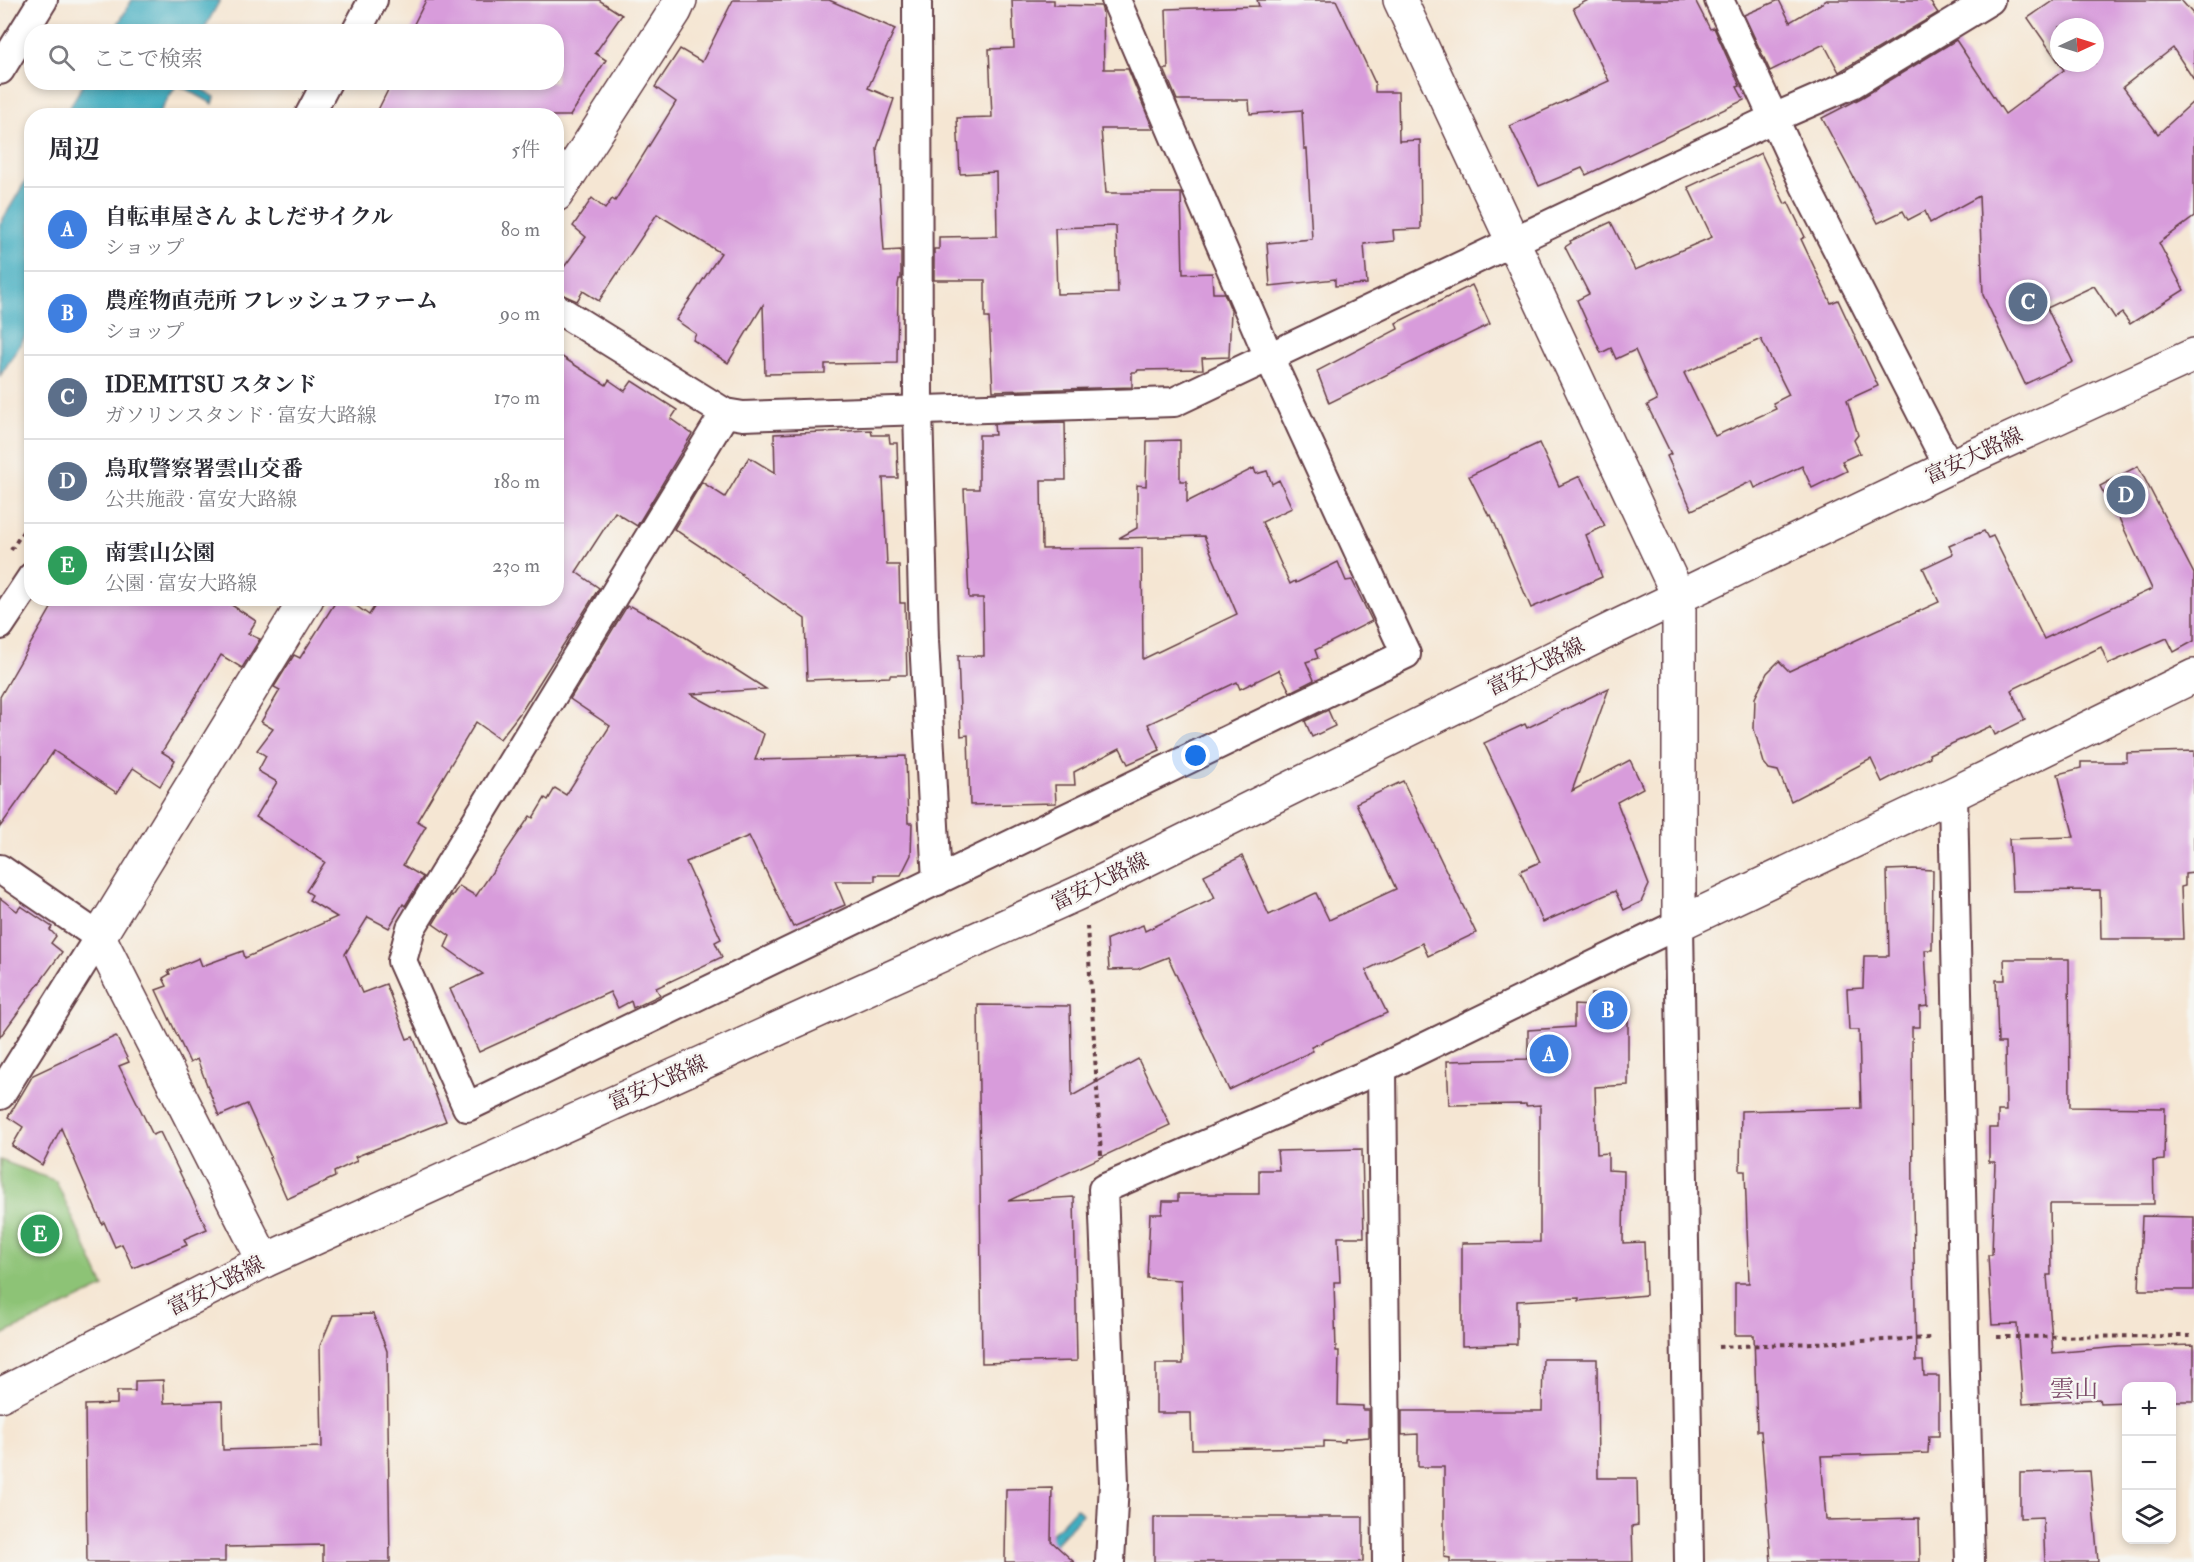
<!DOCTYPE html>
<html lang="ja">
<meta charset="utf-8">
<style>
:root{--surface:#fff;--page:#f2f2f3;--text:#2b2b33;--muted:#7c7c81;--line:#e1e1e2;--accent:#db2777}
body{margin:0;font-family:"IM FELL Double Pica","Noto Serif JP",serif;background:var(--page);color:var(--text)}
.controls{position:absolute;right:18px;bottom:18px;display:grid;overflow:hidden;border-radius:12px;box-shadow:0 3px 9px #0003}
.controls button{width:54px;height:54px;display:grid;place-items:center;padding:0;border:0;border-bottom:2px solid var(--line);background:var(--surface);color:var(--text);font:30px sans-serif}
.compass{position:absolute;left:2050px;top:18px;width:54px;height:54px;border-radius:50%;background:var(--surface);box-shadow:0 3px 9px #0003;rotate:86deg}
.you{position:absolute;left:1196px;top:756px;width:21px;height:21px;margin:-15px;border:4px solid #fff;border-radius:50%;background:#1a73e8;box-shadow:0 0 0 9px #1a73e833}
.badge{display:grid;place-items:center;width:39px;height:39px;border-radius:50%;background:var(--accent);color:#fff;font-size:20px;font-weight:700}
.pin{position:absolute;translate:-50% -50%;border:3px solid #fff;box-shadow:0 2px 6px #0006}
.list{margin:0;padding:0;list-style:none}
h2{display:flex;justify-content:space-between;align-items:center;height:78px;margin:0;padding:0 24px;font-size:26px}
h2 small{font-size:20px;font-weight:400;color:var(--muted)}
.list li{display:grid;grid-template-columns:39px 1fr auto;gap:18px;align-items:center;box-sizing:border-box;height:84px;padding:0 24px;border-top:2px solid var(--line)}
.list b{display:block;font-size:22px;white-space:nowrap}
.list p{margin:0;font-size:20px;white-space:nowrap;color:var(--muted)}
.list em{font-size:20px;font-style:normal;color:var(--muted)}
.icon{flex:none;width:33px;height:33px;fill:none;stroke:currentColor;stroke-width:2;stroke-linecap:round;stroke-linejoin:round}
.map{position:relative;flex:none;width:2194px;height:1562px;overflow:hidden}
.search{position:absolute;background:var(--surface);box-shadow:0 3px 9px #0003;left:24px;top:24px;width:540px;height:66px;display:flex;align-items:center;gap:15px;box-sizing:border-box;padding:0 21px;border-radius:24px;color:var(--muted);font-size:22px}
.panel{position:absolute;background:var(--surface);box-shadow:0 3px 9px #0003;left:24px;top:108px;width:540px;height:498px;border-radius:24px}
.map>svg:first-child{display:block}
.green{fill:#8dc376;stroke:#6c7150;stroke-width:1.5}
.water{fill:#42adc0;stroke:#466676;stroke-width:1.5}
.building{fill:#d89cdb;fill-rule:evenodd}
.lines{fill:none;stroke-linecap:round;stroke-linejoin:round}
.street-casing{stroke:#643d44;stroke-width:32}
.secondary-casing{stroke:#643d44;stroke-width:36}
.path{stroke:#643d44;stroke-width:4;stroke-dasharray:4.5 4.5;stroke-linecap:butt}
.street{stroke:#fff;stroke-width:28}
.secondary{stroke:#fff;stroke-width:33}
.labels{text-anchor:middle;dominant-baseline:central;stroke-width:5;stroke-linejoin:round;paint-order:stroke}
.street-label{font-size:21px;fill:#4a1f2b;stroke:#f6f6f2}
.quarter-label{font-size:24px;fill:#7c4b69;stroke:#f6f6f2}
</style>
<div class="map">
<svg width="2194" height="1562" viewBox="0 0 2194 1562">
<rect width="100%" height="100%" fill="#f6f6f2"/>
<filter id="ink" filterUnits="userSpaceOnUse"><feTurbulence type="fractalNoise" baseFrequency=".0167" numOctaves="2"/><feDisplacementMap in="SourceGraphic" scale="12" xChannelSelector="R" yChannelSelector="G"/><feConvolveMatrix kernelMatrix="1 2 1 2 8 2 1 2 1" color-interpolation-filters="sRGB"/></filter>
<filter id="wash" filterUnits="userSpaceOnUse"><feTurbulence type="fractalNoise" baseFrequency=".008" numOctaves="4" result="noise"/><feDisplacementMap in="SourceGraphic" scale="24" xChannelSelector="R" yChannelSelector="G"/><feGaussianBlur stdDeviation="1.35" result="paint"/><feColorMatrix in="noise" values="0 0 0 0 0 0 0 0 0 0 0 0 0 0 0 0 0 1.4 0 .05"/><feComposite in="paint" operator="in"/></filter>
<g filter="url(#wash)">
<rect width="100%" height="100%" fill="#f5e6d3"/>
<path class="green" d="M 0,1160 L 56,1181 L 104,1287 L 0,1336 Z"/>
<g class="water">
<path d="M 132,0 L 220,0 L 203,31 L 114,31 Z"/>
<path d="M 84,83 L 191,83 L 215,97 L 213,104 L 177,84 L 158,115 L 65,115 Z"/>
<path d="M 31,172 L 31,328 L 0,376 L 0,224 Z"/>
<path d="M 1076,1508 L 1083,1514 L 1038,1562 L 1026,1562 Z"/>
</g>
<g id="blocks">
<g class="building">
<path d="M 426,0 L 599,0 L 622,15 L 595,53 L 606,60 L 570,116 L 375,116 L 392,82 L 556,82 L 556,32 L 410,32 Z"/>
<path d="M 733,0 L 829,0 L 895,29 L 868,88 L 894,99 L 877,148 L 884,251 L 901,250 L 901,279 L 899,279 L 898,285 L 897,363 L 825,364 L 825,373 L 765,374 L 763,305 L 728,363 L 693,340 L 696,334 L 676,320 L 721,253 L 657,214 L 599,301 L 583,291 L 577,301 L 556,292 L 556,278 L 586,237 L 573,226 L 592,198 L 605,209 L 612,199 L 615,201 L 676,102 L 655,87 L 680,49 L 702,62 Z"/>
<path d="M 1012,0 L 1054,0 L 1054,5 L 1101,6 L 1103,13 L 1104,69 L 1128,69 L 1153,129 L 1101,129 L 1106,193 L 1181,193 L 1183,274 L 1212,273 L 1213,293 L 1224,293 L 1231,310 L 1229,357 L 1202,358 L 1203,369 L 1138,370 L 1137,372 L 1132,372 L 1132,387 L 993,391 L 989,318 L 985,318 L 985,280 L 934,280 L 934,249 L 939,249 L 939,237 L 997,236 L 996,172 L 960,174 L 957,118 L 992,117 L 989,49 L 1014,48 ZM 1116,226 L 1118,293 L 1057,294 L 1055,228 Z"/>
<path d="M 1257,0 L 1336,0 L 1375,83 L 1375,92 L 1398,92 L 1399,141 L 1420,140 L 1421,229 L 1393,230 L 1394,241 L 1364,244 L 1367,284 L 1335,286 L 1335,279 L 1270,286 L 1267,243 L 1312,239 L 1307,149 L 1304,149 L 1302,110 L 1250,114 L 1249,100 L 1177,100 L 1164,69 L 1168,69 L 1166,9 L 1259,6 Z"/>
<path d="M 1588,0 L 1695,0 L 1710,29 L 1714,28 L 1740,86 L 1737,87 L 1744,100 L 1586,175 L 1582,168 L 1539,186 L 1510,126 L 1609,81 L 1573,8 Z"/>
<path d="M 1779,0 L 1790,22 L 1827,0 L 1929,0 L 1938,13 L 1839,72 L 1824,44 L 1770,71 L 1744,15 Z"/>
<path d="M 2054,0 L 2181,0 L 2194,15 L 2194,80 L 2173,48 L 2123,87 L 2158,134 L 2194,101 L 2194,217 L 2159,243 L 2184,290 L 2130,324 L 2122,313 L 2115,318 L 2094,286 L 2047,308 L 2073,362 L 2025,384 L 1983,295 L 1979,196 L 1930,223 L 1925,211 L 1908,220 L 1903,211 L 1878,223 L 1822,118 L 1861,98 L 1956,40 L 2005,114 L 2064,70 L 2028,18 ZM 2059,27 L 2095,27 L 2095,63 L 2059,63 Z"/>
<path d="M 1761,153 L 1785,204 L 1788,202 L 1805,237 L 1801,239 L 1831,303 L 1838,300 L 1878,386 L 1847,400 L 1858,435 L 1854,440 L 1860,453 L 1842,461 L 1847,471 L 1812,488 L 1802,466 L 1755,488 L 1752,481 L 1692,510 L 1667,456 L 1671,454 L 1647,405 L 1657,400 L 1635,350 L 1616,359 L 1611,348 L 1601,353 L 1577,300 L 1589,294 L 1565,247 L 1571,243 L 1570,241 L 1611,222 L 1635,270 L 1712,237 L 1688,187 ZM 1761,339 L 1789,395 L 1773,403 L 1776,409 L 1715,436 L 1684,373 Z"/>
<path d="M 1472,285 L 1490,324 L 1329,403 L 1317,371 L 1398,329 L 1396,323 Z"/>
<path d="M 556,353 L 606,385 L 609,380 L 625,391 L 632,381 L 677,410 L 671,419 L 692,434 L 637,526 L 615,512 L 576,572 L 599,588 L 523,709 L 500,739 L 476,722 L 417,821 L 426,826 L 403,865 L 423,877 L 405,906 L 403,904 L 389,928 L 368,917 L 345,954 L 362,993 L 386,984 L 407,1039 L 413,1037 L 446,1121 L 355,1157 L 357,1161 L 334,1172 L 335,1177 L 287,1199 L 269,1158 L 271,1157 L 247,1104 L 219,1116 L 197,1059 L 190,1063 L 156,990 L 167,986 L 163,978 L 170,974 L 168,971 L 199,958 L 202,966 L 243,951 L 245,958 L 337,917 L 309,900 L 312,895 L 306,891 L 325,862 L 256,817 L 277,782 L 258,771 L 266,756 L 257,750 L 273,729 L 261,722 L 280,690 L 274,687 L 294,655 L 300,658 L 338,598 L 345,598 L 369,615 L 380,598 L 556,598 Z"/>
<path d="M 1065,422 L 1066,480 L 1041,480 L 1042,549 L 1142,548 L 1143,659 L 1237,614 L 1204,536 L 1119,538 L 1137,528 L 1137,485 L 1146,486 L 1147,441 L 1180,440 L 1180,481 L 1187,481 L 1187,502 L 1254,468 L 1256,474 L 1267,471 L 1272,484 L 1279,480 L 1292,508 L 1262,522 L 1290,584 L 1295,581 L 1296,583 L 1338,562 L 1346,581 L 1352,580 L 1372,621 L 1315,650 L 1318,658 L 1306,662 L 1314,680 L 1290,692 L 1279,670 L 1240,689 L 1237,682 L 1148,724 L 1160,750 L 1128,764 L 1120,748 L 1074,772 L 1075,785 L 1055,785 L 1056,803 L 970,805 L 968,735 L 961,736 L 958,656 L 984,656 L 983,598 L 969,598 L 964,489 L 979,489 L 979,435 L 995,435 L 994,424 Z"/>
<path d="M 871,430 L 872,435 L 889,435 L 890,443 L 897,443 L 898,478 L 883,478 L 887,565 L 899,565 L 900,603 L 905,603 L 907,675 L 890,675 L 890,677 L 807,680 L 805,619 L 741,575 L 742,574 L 674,529 L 702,482 L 725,497 L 749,457 L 775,473 L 774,434 Z"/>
<path d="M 1539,443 L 1559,486 L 1580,476 L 1605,526 L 1586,535 L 1602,577 L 1531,608 L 1491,515 L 1489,516 L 1469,476 Z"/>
<path d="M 2138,466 L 2194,574 L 2194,641 L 2174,652 L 2167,638 L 2108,664 L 2101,647 L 2011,690 L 2025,720 L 1995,735 L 1991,726 L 1929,754 L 1930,757 L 1882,782 L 1871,759 L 1791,801 L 1778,771 L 1769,769 L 1764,763 L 1754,729 L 1755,698 L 1767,673 L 1779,661 L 1789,671 L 1939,602 L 1923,568 L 1953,554 L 1949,546 L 1984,531 L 1988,538 L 1993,536 L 2044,639 L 2152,589 L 2118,516 L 2116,517 L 2100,486 Z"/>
<path d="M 57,598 L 221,598 L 256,621 L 248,634 L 260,639 L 242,668 L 221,655 L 162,752 L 175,760 L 160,786 L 133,768 L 117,793 L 54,751 L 0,827 L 0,697 Z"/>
<path d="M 627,606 L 630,608 L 631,606 L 674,630 L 766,689 L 691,694 L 764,734 L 755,760 L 906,756 L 908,823 L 912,823 L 911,855 L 901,875 L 875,875 L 875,881 L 835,881 L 845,905 L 793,927 L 749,836 L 686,862 L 721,939 L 715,942 L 722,957 L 656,988 L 660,995 L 633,1008 L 631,1001 L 618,1008 L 610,992 L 479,1052 L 450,989 L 483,974 L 445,947 L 450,936 L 433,924 L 451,895 L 452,896 L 459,886 L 476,896 L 530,816 L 533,818 L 545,798 L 548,800 L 555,788 L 566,795 L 610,726 L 570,699 Z"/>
<path d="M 1609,688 L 1572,791 L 1630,760 L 1643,788 L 1617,802 L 1649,885 L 1641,902 L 1624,910 L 1615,891 L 1543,922 L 1520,871 L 1540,862 L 1484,743 L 1525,724 L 1527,728 Z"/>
<path d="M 1328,710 L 1335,726 L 1312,737 L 1305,721 Z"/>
<path d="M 2194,751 L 2194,873 L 2185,874 L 2185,886 L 2181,887 L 2183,939 L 2101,939 L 2100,890 L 2012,891 L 2009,839 L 2074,837 L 2058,774 L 2081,768 L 2081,762 L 2127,762 L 2127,753 Z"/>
<path d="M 1403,781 L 1476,933 L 1428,956 L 1422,943 L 1366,970 L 1387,1013 L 1311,1047 L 1313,1051 L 1229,1090 L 1168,957 L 1138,969 L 1109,970 L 1107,939 L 1143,925 L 1145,931 L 1215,898 L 1204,875 L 1242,856 L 1269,915 L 1316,893 L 1329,920 L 1396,889 L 1356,803 Z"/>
<path d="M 1913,869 L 1933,870 L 1932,950 L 1925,950 L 1928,1006 L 1920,1007 L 1920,1027 L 1912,1027 L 1913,1203 L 1916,1361 L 1923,1361 L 1924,1376 L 1939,1376 L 1939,1436 L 1929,1436 L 1928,1453 L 1821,1456 L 1826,1520 L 1919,1518 L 1920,1562 L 1771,1562 L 1761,1431 L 1757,1431 L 1754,1335 L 1735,1335 L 1735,1283 L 1749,1283 L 1745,1171 L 1740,1171 L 1741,1111 L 1861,1108 L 1859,1030 L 1849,1030 L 1847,989 L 1863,988 L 1864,956 L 1889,956 L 1887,870 Z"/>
<path d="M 0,898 L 17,911 L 21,906 L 52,927 L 50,930 L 56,936 L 51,943 L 62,952 L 0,1037 Z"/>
<path d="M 2004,959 L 2069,959 L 2070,1107 L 2165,1108 L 2164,1160 L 2153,1161 L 2154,1204 L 2050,1204 L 2051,1275 L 2047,1275 L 2053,1353 L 2119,1347 L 2194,1345 L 2194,1401 L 2172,1401 L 2172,1386 L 2127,1386 L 2127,1402 L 2100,1403 L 2099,1399 L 2023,1404 L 2017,1324 L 1992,1325 L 1988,1255 L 1992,1255 L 1995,1162 L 1989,1162 L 1989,1128 L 1998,1128 L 1998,1111 L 2006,1111 L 2005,1043 L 1998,1043 L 1996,980 L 2005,980 Z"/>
<path d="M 1618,992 L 1619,1004 L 1628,1003 L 1628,1085 L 1595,1087 L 1597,1154 L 1608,1153 L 1608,1170 L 1624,1171 L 1623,1243 L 1644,1242 L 1646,1295 L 1579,1301 L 1579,1298 L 1517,1301 L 1517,1344 L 1462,1346 L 1462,1243 L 1540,1242 L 1540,1105 L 1526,1106 L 1526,1104 L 1449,1105 L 1447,1061 L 1528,1059 L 1528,1030 L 1574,1027 L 1574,1005 L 1591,1006 L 1591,994 Z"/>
<path d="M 978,1005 L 1070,1006 L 1072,1096 L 1138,1059 L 1170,1125 L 1008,1201 L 1074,1197 L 1077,1361 L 982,1363 Z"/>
<path d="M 116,1036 L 129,1062 L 119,1066 L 153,1135 L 160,1132 L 207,1229 L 184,1239 L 187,1245 L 133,1268 L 122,1244 L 115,1247 L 104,1222 L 102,1224 L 61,1128 L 42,1165 L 12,1146 L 23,1127 L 8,1117 L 33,1075 Z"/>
<path d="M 1362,1149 L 1364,1237 L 1338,1237 L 1340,1282 L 1334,1282 L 1336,1351 L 1339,1351 L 1338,1405 L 1363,1406 L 1363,1410 L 1369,1410 L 1369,1437 L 1345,1439 L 1345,1442 L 1324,1441 L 1324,1447 L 1192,1449 L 1191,1413 L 1156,1413 L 1156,1364 L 1183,1364 L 1181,1280 L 1147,1278 L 1150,1214 L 1162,1214 L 1163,1201 L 1178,1201 L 1178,1194 L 1259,1194 L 1259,1170 L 1279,1170 L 1277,1151 Z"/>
<path d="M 2142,1216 L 2194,1217 L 2194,1290 L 2139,1290 Z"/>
<path d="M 373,1314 L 387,1351 L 390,1562 L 323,1562 L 323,1545 L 225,1547 L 225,1562 L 87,1562 L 85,1405 L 117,1404 L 117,1391 L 135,1391 L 135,1381 L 163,1380 L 164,1403 L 222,1401 L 223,1450 L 322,1447 L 320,1346 L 333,1315 Z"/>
<path d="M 1543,1359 L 1597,1359 L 1598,1478 L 1637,1478 L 1638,1525 L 1632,1526 L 1633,1562 L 1450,1562 L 1450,1558 L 1444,1557 L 1444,1467 L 1418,1467 L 1418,1434 L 1402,1435 L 1402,1411 L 1542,1411 Z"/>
<path d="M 2090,1471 L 2098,1562 L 2045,1562 L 2043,1517 L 2020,1518 L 2020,1473 Z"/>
<path d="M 1052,1488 L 1051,1541 L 1074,1562 L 1005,1562 L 1006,1489 Z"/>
<rect x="1154" y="1517" width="209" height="45"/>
</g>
</g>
</g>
<g filter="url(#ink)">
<use href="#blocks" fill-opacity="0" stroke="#643d44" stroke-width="1.5"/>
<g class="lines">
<defs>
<g id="street">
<path d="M 917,0 L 918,409 L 924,640 L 937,881"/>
<path d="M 1719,0 L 1805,186 L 1949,467"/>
<path d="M 356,32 L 373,0"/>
<path d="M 0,70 L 43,0"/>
<path d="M 309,116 L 327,82"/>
<path d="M 556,308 L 725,413 L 743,416 L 1174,402 L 1774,118 L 1852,84 L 1990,0"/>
<path d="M 725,413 L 411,928 L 402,961 L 467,1107 L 1406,654 L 1269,357 L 1116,0"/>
<path d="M 0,625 L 32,577"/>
<path d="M 1953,794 L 1964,1337 L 1970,1562"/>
<path d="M 0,869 L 99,937 L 0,1095"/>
<path d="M 1382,1068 L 1387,1562"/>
<path d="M 1110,1562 L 1114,1483 L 1103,1189 L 1382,1068 L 1679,924 L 1689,1562"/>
</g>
<g id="secondary">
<path d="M 1400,0 L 1679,597 L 1679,924 L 1953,794 L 2194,676"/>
<path d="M 556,195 L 675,11 L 680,0"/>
<path d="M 264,1261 L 99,937 L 307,598"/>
<path d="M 0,1395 L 264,1261 L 1085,890 L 1616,627 L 1949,467 L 2194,355"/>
</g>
</defs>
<use href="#street" class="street-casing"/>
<use href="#secondary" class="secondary-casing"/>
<g class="path">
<path d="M 11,550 L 32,518"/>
<path d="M 1087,926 L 1101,1155"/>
<path d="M 1997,1337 L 2194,1336"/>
<path d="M 1718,1347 L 1932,1338"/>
</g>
<use href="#street" class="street"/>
<use href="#secondary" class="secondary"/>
</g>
</g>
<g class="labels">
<g class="street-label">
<text transform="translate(1974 456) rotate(-25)">富安大路線</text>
<text transform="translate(1536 667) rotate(-26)">富安大路線</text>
<text transform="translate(1100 882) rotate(-26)">富安大路線</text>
<text transform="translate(658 1083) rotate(-24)">富安大路線</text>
<text transform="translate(216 1286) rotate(-27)">富安大路線</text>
</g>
<g class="quarter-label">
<text x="2074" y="1389">雲山</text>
</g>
</g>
</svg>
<div class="controls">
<button>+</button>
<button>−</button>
<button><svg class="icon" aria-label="layers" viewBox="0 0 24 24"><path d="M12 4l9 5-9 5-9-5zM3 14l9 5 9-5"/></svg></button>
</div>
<svg class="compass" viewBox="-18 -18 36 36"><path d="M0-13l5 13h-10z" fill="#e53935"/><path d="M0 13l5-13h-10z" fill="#7c7c81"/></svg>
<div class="you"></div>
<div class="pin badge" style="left:1549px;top:1054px;background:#3f7fe0">A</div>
<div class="pin badge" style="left:1608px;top:1010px;background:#3f7fe0">B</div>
<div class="pin badge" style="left:2028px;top:302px;background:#5c6f8a">C</div>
<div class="pin badge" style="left:2126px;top:495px;background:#5c6f8a">D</div>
<div class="pin badge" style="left:40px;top:1234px;background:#2e9e5b">E</div>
<div class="search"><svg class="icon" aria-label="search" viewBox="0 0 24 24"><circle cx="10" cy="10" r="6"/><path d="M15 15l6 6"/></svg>ここで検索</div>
<section class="panel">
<h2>周辺<small>5件</small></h2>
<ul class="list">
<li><span class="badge" style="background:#3f7fe0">A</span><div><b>自転車屋さん よしだサイクル</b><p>ショップ</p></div><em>80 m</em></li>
<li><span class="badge" style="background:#3f7fe0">B</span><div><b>農産物直売所 フレッシュファーム</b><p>ショップ</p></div><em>90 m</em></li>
<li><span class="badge" style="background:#5c6f8a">C</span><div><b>IDEMITSU スタンド</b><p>ガソリンスタンド · 富安大路線</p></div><em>170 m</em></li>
<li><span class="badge" style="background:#5c6f8a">D</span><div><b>鳥取警察署雲山交番</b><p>公共施設 · 富安大路線</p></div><em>180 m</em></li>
<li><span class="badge" style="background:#2e9e5b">E</span><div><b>南雲山公園</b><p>公園 · 富安大路線</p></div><em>230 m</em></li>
</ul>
</section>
</div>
